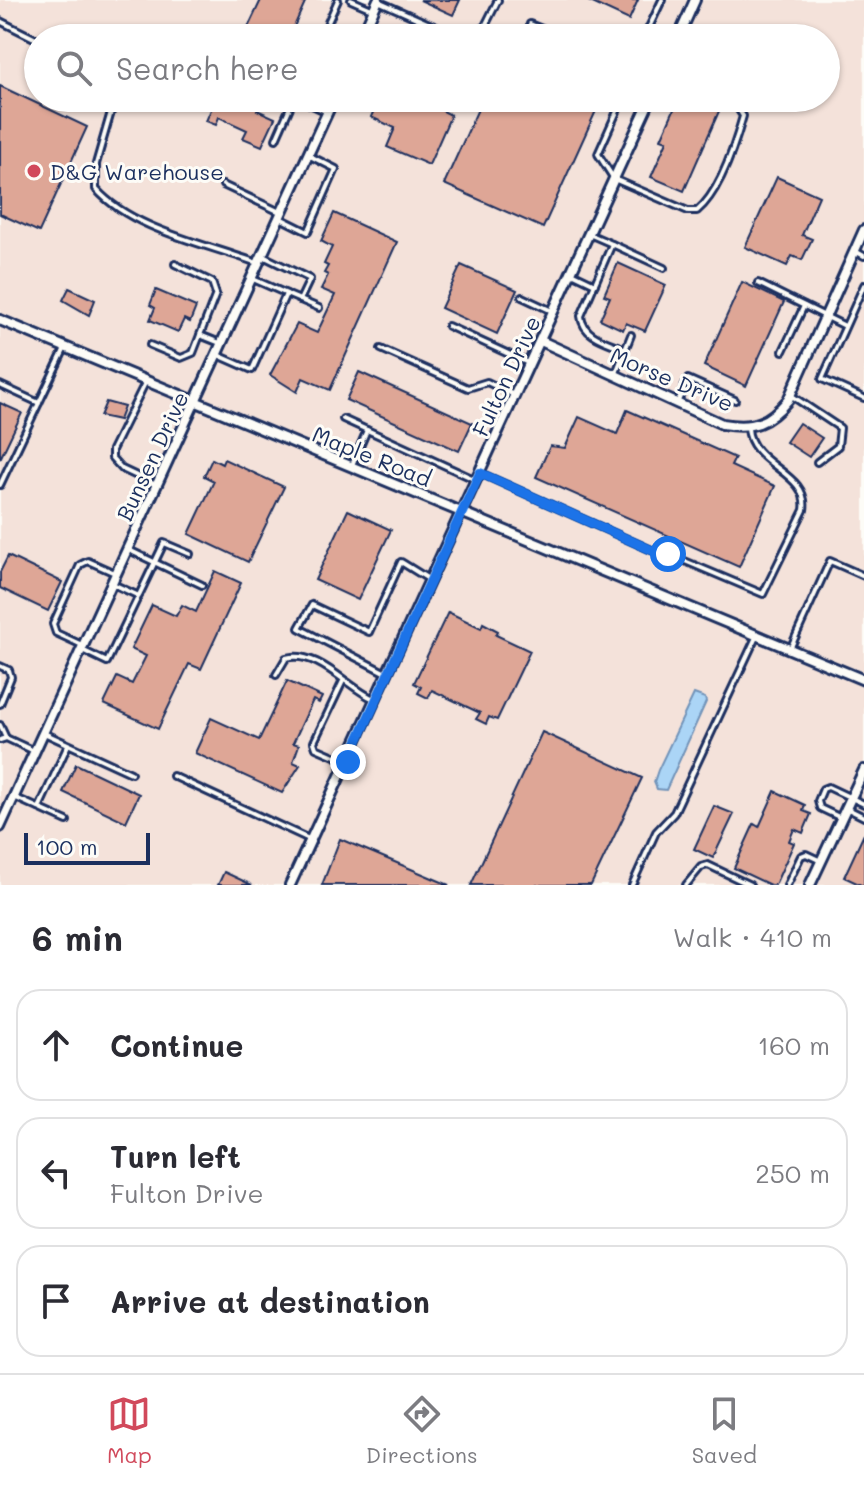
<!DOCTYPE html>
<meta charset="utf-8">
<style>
:root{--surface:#fff;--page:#f2f2f3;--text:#2b2b33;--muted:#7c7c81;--line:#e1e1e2;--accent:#d1495b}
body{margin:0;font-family:Mali,sans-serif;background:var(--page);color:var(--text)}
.scale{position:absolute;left:24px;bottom:20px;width:126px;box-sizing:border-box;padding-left:8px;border:4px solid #1b2f5e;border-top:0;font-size:22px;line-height:28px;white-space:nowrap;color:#1b2f5e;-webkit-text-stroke:6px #fdfcf7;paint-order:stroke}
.stop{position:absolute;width:24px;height:24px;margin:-18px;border:6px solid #1a73e8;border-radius:50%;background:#fff}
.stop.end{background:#1a73e8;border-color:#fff;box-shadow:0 2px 8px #0008}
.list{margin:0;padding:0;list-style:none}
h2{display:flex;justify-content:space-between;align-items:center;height:104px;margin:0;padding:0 32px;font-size:34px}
h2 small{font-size:26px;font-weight:400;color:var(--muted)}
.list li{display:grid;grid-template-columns:52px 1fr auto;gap:24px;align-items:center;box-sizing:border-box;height:112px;margin:0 16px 16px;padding:0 16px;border:2px solid var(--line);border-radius:24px}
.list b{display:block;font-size:30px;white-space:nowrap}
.list p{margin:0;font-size:26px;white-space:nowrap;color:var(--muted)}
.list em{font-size:26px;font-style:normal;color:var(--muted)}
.icon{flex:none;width:44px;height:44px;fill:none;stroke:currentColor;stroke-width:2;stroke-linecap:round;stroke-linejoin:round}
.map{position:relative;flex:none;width:864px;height:885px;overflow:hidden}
.search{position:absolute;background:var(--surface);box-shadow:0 2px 6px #0004;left:24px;right:24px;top:24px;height:88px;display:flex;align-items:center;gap:20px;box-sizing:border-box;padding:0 28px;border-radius:44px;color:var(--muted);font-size:30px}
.sheet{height:488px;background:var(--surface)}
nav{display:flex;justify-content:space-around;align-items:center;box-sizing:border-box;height:112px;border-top:2px solid var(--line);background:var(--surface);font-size:22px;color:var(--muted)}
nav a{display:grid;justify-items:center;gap:4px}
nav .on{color:var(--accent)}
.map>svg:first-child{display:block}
.built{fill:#f4e2da;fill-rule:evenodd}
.water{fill:#abd5f6;stroke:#7193b9;stroke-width:2}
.building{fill:#dea696;stroke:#1b2f5e;stroke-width:2}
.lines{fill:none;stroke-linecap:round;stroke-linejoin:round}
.service-casing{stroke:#1b2f5e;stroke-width:10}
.minor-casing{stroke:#1b2f5e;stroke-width:14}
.service{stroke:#fdfcf7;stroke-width:4}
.minor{stroke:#fdfcf7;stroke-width:8}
.route{stroke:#1a73e8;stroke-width:10}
.poi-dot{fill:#d1495b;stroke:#fdfcf7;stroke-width:3}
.labels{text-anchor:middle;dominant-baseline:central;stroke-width:6;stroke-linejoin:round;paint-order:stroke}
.poi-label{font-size:22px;fill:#1b2f5e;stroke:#fdfcf7;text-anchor:start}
.street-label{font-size:22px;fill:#1b2f5e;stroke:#fdfcf7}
</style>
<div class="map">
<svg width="864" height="885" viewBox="0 0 864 885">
<rect width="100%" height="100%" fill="#fdfcf7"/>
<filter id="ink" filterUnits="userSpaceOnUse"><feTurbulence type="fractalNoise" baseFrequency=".0125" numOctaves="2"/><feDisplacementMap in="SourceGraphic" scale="16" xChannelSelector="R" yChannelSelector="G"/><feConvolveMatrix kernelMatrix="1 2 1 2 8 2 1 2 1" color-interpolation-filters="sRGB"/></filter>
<g filter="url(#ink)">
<path class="built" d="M 0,0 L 864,0 L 864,885 L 0,885 ZM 38,38 L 826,38 L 826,98 L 38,98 Z"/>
<path class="water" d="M 694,694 L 705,698 L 706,702 L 666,790 L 657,789 L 654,782 L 658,770 Z"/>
<g class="building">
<path d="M 261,0 L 306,0 L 289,38 L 243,38 Z"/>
<path d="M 420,0 L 460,0 L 453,15 Z"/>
<path d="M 586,0 L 638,0 L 629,20 Z"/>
<path d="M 0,86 L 87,127 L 39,232 L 0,214 Z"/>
<path d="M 216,98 L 262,98 L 257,110 L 275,118 L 262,146 L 243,138 L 247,130 L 219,117 L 216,125 L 206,121 Z"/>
<path d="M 379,98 L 418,98 L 451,115 L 429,165 L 387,147 L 395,128 L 371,117 Z"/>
<path d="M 483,98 L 591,98 L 600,102 L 543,228 L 444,184 Z"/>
<path d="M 679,98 L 714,98 L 723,102 L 684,191 L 651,177 L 667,141 L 661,139 Z"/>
<path d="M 777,177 L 819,196 L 802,235 L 812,239 L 802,260 L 792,256 L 787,266 L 745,247 Z"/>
<path d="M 334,213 L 397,242 L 330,390 L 303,378 L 297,392 L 270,375 L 297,324 L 317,333 L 335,295 L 321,289 L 328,275 L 324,273 L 328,266 L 324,264 L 332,247 L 321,241 Z"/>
<path d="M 618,263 L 666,285 L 645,331 L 626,323 L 623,330 L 600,319 L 610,297 L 604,295 Z"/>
<path d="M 461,265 L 517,290 L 497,334 L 441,308 Z"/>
<path d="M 742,282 L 784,302 L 746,386 L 704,366 Z"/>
<path d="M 69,288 L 95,300 L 89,315 L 63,300 Z"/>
<path d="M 156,290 L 196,307 L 190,322 L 184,319 L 178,332 L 150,320 L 155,308 L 150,305 Z"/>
<path d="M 359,372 L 472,423 L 459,451 L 346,400 Z"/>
<path d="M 106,402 L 124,407 L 119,420 L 100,416 Z"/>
<path d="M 0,403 L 22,413 L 0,459 Z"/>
<path d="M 627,410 L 735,458 L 731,466 L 775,486 L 739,567 L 536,477 L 550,446 L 565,448 L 579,417 L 617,434 Z"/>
<path d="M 799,423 L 822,438 L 809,457 L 786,442 Z"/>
<path d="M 212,459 L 222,464 L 224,459 L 284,487 L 248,562 L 189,534 L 214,481 L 204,476 Z"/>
<path d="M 348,510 L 391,530 L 358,600 L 315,580 Z"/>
<path d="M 8,556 L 62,582 L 48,611 L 0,588 L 0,572 Z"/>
<path d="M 215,571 L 241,583 L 201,669 L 189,664 L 158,729 L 104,704 L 117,677 L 132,684 L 146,656 L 131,649 L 152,605 L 176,616 L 182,605 L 196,612 Z"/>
<path d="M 448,612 L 481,628 L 483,623 L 498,631 L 496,635 L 530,651 L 497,720 L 489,717 L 486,724 L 476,719 L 480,713 L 432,690 L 428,698 L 418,693 L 421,687 L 414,683 Z"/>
<path d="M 287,681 L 322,697 L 319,703 L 313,700 L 293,743 L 299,745 L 293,762 L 300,765 L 282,793 L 195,753 L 211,718 L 259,740 Z"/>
<path d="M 542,732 L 642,778 L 591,885 L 471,885 Z"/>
<path d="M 76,764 L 139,794 L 126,822 L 63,792 Z"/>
<path d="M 775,791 L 805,805 L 803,811 L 811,814 L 803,833 L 794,829 L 789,841 L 794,843 L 775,885 L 770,885 L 734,868 L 754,824 L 759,827 Z"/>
<path d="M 714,806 L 734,814 L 713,858 L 694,849 Z"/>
<path d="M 864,834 L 864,885 L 861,885 L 844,877 Z"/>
<path d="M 340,839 L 449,885 L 322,885 Z"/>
<path d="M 224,872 L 252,885 L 218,885 Z"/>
</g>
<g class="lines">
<defs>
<g id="service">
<path d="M 351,0 L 374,10"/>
<path d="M 378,1 L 461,38"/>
<path d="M 0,21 L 38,40"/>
<path d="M 530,24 L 564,38"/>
<path d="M 365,29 L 383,38"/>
<path d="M 321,38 L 338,0"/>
<path d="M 479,38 L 498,0"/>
<path d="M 648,38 L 645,36 L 662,0"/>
<path d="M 115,98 L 96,164 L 96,189 C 132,230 207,244 257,263"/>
<path d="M 297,98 L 327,112"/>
<path d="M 623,98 L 598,154 L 614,179 L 688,211 L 697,211 C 720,192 735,145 743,116 L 731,98"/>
<path d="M 276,139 L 294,98"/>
<path d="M 223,185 L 280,212"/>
<path d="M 280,218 L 308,232 L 336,169 L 308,155"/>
<path d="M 589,234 L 612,244"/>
<path d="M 855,251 L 864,256"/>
<path d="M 263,256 L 310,279 L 300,300"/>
<path d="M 572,273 L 595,284"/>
<path d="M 253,279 L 287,294"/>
<path d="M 758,283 L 845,326"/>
<path d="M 864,285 L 822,379 L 864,398"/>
<path d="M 522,297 L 552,311"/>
<path d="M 448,326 L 528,363"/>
<path d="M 200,335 L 220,343"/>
<path d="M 150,345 L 181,358 L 193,353 L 216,294 L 212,282 L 175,264"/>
<path d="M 381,349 L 468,388 L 487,382 L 514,395"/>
<path d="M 625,349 C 608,342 583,337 581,316 L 612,244 L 664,268"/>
<path d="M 783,351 L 804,306"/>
<path d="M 218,355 L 252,370 L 286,294 L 319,308"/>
<path d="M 616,373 L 631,335"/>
<path d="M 146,381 L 112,450 L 112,458 L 122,469 L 156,485"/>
<path d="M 0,385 L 39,403"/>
<path d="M 792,396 L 840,428 L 838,446 L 817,462"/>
<path d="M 678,401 L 688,379 L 735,400"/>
<path d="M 343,419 L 367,430"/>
<path d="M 352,465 L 367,430 L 474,479"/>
<path d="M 480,473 L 656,552 L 673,556 L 763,594 L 804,510 C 810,472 750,466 748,428"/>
<path d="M 0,485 L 65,348"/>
<path d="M 129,550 L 202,585"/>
<path d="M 113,584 L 139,596"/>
<path d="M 82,645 L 56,633 L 53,624 L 80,565 L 88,561 L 117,574"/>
<path d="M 790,649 L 830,561 L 864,576"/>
<path d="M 82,650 L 107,662 L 164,543 L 190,554"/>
<path d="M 0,666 L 9,670 L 11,677 L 0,704"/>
<path d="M 386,673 L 299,628 L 312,605 L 369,632 L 401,562 L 430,580"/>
<path d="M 276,675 L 286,658 C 317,649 348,688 374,699"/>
<path d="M 343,681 L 314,742 L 316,748 L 346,761"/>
<path d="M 0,725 L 6,738"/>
<path d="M 44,733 L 131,773"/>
<path d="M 0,740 L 6,738 L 34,751"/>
<path d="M 173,776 L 309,839"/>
<path d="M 14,797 L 67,821"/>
<path d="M 39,808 L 68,745"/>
<path d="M 846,808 L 864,817"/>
<path d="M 841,818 L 820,808 L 818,801 L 823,789 L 828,787 L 864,804"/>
<path d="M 632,885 L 656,832 L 674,813 L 757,635"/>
<path d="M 686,885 L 701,867 L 708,865 L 750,885"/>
<path d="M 787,885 L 801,856 L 806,854 L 821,861"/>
</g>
<g id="minor">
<path d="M 361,38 L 378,0"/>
<path d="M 678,38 L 695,0"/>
<path d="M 0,320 L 864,680"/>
<path d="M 541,341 L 722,424 C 753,429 768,424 788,400 L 864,230"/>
<path d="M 0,827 L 334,98"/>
<path d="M 290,885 L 651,98"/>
<path d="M 810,885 L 864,770"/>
</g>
</defs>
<use href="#service" class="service-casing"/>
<use href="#minor" class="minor-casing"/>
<use href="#service" class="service"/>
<use href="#minor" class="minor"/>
</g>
</g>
<g class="lines" filter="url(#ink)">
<path class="route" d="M 348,762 L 480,473 L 656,552 L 668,554"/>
</g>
<circle class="poi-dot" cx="34" cy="171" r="8"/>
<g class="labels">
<g class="poi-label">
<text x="50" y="171">D&amp;G Warehouse</text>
</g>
<g class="street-label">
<text transform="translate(506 376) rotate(-65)">Fulton Drive</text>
<text transform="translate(672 379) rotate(23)">Morse Drive</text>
<text transform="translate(152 456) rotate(-65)">Bunsen Drive</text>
<text transform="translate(372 456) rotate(22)">Maple Road</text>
</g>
</g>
</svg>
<div class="scale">100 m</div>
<div class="stop" style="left:668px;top:554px"></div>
<div class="stop end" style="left:348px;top:762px"></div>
<div class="search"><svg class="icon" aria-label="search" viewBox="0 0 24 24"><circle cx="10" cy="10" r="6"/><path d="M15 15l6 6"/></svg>Search here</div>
</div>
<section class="sheet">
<h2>6 min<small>Walk · 410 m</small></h2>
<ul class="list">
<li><svg class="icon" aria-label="ahead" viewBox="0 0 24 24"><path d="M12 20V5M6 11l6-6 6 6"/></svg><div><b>Continue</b></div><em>160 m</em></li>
<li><svg class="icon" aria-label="left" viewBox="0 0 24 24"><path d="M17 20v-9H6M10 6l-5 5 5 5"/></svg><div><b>Turn left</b><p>Fulton Drive</p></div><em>250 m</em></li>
<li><svg class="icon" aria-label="arrive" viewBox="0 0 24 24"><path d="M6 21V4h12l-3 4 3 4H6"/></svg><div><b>Arrive at destination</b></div></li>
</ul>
</section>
<nav>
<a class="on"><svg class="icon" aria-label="map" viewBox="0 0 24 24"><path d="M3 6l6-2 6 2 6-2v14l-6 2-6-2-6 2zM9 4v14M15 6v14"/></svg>Map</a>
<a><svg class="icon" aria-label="directions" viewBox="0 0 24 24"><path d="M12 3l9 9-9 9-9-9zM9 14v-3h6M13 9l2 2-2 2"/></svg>Directions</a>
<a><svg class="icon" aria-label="saved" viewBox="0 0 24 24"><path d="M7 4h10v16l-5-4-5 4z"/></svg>Saved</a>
</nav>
